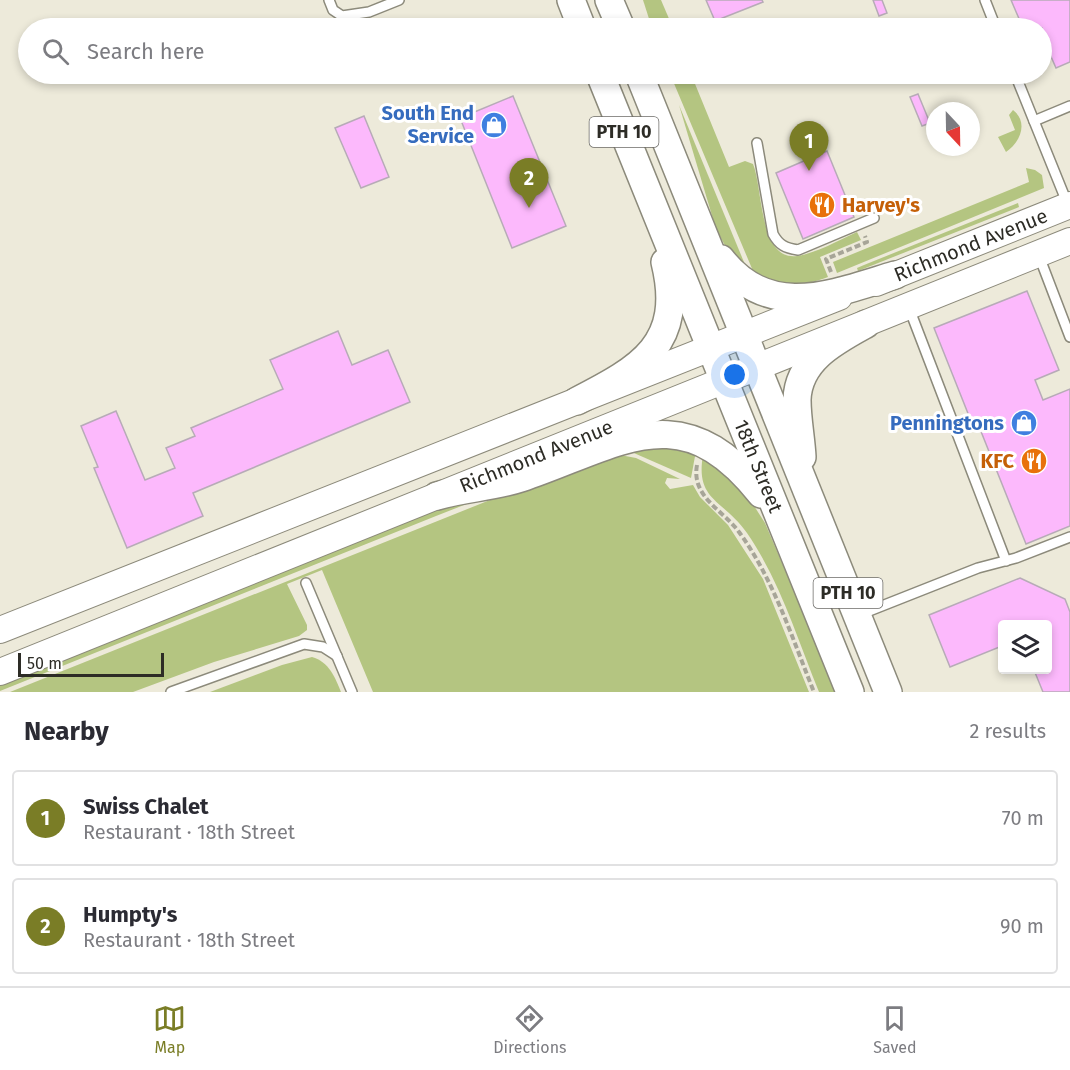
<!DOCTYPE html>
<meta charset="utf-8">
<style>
:root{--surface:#fff;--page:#f7f7f7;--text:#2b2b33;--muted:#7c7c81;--line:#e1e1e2;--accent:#7a7d26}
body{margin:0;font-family:"Fira Sans",sans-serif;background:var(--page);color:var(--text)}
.controls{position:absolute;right:18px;bottom:18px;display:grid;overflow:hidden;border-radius:6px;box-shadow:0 3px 9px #0003}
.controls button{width:54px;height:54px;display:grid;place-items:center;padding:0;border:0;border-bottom:2px solid var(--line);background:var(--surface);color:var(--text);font:30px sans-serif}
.compass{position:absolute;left:926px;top:102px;width:54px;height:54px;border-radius:50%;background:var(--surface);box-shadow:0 3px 9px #0003;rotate:158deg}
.scale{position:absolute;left:18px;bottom:15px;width:146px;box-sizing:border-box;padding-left:6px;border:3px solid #2d2c26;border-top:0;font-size:16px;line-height:21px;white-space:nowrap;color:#2d2c26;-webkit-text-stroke:4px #fff;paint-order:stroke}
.you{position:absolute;left:735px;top:375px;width:21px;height:21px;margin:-15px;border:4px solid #fff;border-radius:50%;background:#1a73e8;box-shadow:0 0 0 9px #1a73e833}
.badge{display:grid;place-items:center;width:39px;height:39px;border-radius:50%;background:var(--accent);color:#fff;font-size:20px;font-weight:700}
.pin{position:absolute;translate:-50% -50px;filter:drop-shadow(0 2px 3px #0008)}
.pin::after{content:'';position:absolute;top:32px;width:21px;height:18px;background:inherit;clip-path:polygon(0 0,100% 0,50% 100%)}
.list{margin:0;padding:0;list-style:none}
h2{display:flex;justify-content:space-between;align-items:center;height:78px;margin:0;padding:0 24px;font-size:26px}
h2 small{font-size:20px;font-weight:400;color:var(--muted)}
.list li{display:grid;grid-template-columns:39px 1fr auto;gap:18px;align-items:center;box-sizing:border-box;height:96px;margin:0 12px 12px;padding:0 12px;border:2px solid var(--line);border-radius:6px}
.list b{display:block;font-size:22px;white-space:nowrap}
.list p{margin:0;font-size:20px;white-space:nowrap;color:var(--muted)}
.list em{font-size:20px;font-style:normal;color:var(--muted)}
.icon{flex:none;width:33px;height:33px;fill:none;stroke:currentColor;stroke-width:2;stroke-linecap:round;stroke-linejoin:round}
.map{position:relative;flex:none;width:1070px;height:692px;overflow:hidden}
.search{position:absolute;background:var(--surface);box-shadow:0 3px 9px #0003;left:18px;right:18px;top:18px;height:66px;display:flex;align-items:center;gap:15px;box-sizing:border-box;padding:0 21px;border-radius:33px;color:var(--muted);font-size:22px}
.sheet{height:294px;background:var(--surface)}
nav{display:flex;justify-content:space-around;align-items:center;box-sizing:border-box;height:84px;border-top:2px solid var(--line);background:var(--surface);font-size:16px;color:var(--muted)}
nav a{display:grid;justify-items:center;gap:3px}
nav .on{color:var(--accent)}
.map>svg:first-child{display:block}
.green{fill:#b4c581}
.building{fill:#fcb9fc;stroke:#b7abb7;stroke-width:1.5}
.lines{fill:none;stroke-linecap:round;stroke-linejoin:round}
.service-casing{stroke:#8c8a7b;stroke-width:12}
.secondary-casing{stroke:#8c8a7b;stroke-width:28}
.primary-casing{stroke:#8c8a7b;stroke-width:30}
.path{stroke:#a7a598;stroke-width:4;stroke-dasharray:6 3;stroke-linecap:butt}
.service{stroke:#fff;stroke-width:9}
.secondary{stroke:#fff;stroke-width:26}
.primary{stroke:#fff;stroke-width:27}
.labels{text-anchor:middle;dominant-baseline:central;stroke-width:6;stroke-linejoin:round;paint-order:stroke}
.shield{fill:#fff;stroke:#6c6b67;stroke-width:1.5}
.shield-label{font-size:18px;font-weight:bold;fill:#2d2c26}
.shop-label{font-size:20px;font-weight:bold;fill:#366cbe;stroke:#fff;text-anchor:end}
.food-label{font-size:20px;font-weight:bold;fill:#c56008;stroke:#fff;text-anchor:start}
.street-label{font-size:20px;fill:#2d2c26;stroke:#fff}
</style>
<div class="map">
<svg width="1070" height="692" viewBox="0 0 1070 692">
<rect width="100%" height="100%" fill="#edeada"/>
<g class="green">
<path d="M 643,0 L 661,0 L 673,28 L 652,28 Z"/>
<path d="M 670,74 L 691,74 L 729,167 L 745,161 L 753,164 C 763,188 759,261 797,256 C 817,253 839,240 857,232 L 861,240 L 820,257 L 828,277 C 800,287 777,289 753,271 Z"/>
<path d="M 679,105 L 746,267 L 728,251 L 716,229 Z"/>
<path d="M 1013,110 C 1029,122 1020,143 1006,152 L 998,137 L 1015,130 L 1009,115 Z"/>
<path d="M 1026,168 L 1035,170 L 1042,175 L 1044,188 L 837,273 L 833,262 L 1029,182 Z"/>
<path d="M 1018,203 L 1019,207 L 858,271 L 857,268 L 864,265 Z"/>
<path d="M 626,443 L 696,451 L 691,478 L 627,450 Z"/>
<path d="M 620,455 L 636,458 L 680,479 L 667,478 L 665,483 L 670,489 L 693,485 L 700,497 L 728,525 L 763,579 L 809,692 L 373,692 L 322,570 L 287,584 L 307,625 L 307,630 L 299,636 L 214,662 L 133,692 L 10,692 L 580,464 Z"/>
<path d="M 703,455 L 742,487 L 765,523 L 837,692 L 819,692 C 797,638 780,581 747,533 C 723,499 695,501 703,455 Z"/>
<path d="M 492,494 L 436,516 L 0,691 L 0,684 L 461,500 Z"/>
<path d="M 312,657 C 329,662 335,677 341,692 L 210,692 L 282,665 Z"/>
</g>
<g class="building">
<path d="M 706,0 L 762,0 L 763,2 L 715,21 Z"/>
<path d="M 873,0 L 882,0 L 887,13 L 879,16 Z"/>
<path d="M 1011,0 L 1070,0 L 1070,62 L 1056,68 L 1042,36 L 1042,28 L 1023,28 Z"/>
<path d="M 918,94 L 930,123 L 922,126 L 910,97 Z"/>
<path d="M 513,96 L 566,226 L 512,248 L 460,118 Z"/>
<path d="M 364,116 L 389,177 L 361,188 L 335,128 Z"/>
<path d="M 827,151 L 854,217 L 803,239 L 776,173 Z"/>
<path d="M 1027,291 L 1059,370 L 1035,380 L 1043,400 L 1070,389 L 1070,526 L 1026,544 L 978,424 L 973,426 L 934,328 Z"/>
<path d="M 338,331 L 352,365 L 388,350 L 410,402 L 193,493 L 203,516 L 127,548 L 94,468 L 98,467 L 81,426 L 116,411 L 145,480 L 175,468 L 166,448 L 195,436 L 191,428 L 283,389 L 270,360 Z"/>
<path d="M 1020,578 L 1065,599 L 1070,612 L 1070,692 L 1043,692 L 1034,670 L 1048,670 L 1048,624 L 1002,624 L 1002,646 L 950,667 L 929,615 Z"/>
</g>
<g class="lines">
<defs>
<g id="service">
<path d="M 329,0 L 333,10 L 342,16 L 369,12 L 399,0"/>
<path d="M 985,0 L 996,28"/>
<path d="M 1015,74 L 1068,205"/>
<path d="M 1034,121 L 1070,106"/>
<path d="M 757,143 L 773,234 C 779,245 785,248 798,250 L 874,218"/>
<path d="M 1039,256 L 1070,337"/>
<path d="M 909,308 L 1006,561"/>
<path d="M 306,583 L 352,692"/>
<path d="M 859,615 L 978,568 L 1016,558 L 1070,537"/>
<path d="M 171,692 L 304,644 L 323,647 L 337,656"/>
</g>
<g id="secondary">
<path id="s1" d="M 876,283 L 1070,205"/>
<path d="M 0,630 L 839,297"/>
<path id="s2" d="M 0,672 L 1070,241"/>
</g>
<g id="primary">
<path d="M 571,0 L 582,28"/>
<path d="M 609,0 L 621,28"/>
<path id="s3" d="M 600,74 L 850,692"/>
<path d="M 639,74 L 888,692"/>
<path d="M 721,259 C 769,321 832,294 895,275"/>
<path d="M 577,401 C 641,368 685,344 665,262"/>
<path d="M 802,457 C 801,438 797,419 797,400 C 798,360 835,341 866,324"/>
<path d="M 437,496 C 464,488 494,487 521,478 C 619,445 681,392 761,494"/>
</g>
</defs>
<use href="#service" class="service-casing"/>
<use href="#secondary" class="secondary-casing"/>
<use href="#primary" class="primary-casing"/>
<g class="path">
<path d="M 831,272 L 826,259 L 867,242 L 865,236"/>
<path d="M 697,465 C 691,497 723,510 739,532 C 774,580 792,638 814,692"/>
</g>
<use href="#service" class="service"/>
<use href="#secondary" class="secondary"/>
<use href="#primary" class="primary"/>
</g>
<defs>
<symbol id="shop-disc" viewBox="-11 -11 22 22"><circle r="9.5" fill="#3f7fe0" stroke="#fff"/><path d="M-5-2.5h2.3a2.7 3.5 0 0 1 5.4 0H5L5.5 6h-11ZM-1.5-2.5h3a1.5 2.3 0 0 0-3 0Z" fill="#fff"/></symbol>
<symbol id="restaurant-disc" viewBox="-11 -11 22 22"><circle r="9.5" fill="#e8710a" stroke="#fff"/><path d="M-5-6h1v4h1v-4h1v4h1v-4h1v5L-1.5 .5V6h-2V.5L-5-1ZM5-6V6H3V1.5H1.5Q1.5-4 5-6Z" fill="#fff"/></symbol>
</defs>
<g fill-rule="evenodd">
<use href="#shop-disc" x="479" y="110" width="30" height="30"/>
<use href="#restaurant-disc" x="807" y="190" width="30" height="30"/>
<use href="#shop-disc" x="1009" y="408" width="30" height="30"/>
<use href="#restaurant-disc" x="1019" y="446" width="30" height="30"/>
</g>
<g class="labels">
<g class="shield">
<rect x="589.5" y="117" width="69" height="30" rx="4.5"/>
<rect x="813.5" y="578" width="69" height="30" rx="4.5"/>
</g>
<g class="shield-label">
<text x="624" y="132">PTH 10</text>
<text x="848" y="593">PTH 10</text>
</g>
<g class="shop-label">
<text x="474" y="113">South End<tspan x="474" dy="23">Service</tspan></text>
<text x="1004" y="423">Penningtons</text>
</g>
<g class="food-label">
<text x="842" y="205">Harvey's</text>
<text x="1014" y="461" text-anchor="end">KFC</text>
</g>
<g class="street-label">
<text stroke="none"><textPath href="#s1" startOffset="102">Richmond Avenue</textPath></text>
<text stroke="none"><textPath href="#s2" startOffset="578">Richmond Avenue</textPath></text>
<text stroke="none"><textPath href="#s3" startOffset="423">18th Street</textPath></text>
</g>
</g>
</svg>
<div class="controls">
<button><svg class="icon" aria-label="layers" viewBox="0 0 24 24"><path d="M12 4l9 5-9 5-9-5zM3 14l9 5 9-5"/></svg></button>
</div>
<svg class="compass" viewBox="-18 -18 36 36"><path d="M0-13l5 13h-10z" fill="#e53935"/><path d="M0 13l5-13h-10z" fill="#7c7c81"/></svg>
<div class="scale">50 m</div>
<div class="you"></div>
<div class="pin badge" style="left:809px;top:171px">1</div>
<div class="pin badge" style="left:529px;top:208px">2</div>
<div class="search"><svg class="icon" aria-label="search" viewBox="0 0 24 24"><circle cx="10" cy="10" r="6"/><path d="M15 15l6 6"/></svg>Search here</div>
</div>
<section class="sheet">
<h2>Nearby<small>2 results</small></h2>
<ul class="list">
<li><span class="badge">1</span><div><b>Swiss Chalet</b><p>Restaurant · 18th Street</p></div><em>70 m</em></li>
<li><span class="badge">2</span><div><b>Humpty's</b><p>Restaurant · 18th Street</p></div><em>90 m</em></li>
</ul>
</section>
<nav>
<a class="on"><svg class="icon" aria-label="map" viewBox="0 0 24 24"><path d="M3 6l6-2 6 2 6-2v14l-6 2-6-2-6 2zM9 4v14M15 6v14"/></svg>Map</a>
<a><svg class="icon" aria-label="directions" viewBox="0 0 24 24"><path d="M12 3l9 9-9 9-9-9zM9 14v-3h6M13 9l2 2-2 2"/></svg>Directions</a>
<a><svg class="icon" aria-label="saved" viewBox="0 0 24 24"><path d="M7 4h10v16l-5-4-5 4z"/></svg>Saved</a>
</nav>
